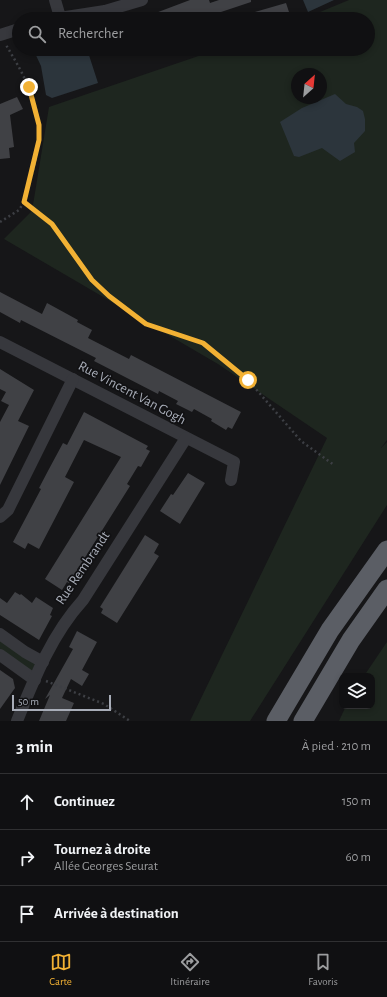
<!DOCTYPE html>
<html lang="fr">
<meta charset="utf-8">
<style>
:root{--surface:#101012;--page:#19191b;--text:#f1f3f6;--muted:#9c9d9f;--line:#303032;--accent:#f2b134}
body{margin:0;font-family:"Alegreya Sans",sans-serif;background:var(--page);color:var(--text)}
.controls{position:absolute;right:12px;bottom:12px;display:grid;overflow:hidden;border-radius:8px;box-shadow:0 2px 6px #0003}
.controls button{width:36px;height:36px;display:grid;place-items:center;padding:0;border:0;border-bottom:1px solid var(--line);background:var(--surface);color:var(--text);font:20px sans-serif}
.compass{position:absolute;left:291px;top:68px;width:36px;height:36px;border-radius:50%;background:var(--surface);box-shadow:0 2px 6px #0003;rotate:27deg}
.scale{position:absolute;left:12px;bottom:10px;width:99px;box-sizing:border-box;padding-left:4px;border:2px solid #a8adb8;border-top:0;font-size:11px;line-height:14px;white-space:nowrap;color:#a8adb8;-webkit-text-stroke:3px #111113;paint-order:stroke}
.stop{position:absolute;width:12px;height:12px;margin:-9px;border:3px solid #f2b134;border-radius:50%;background:#fff}
.stop.end{background:#f2b134;border-color:#fff;box-shadow:0 1px 4px #0008}
.list{margin:0;padding:0;list-style:none}
h2{display:flex;justify-content:space-between;align-items:center;height:52px;margin:0;padding:0 16px;font-size:17px}
h2 small{font-size:13px;font-weight:400;color:var(--muted)}
.list li{display:grid;grid-template-columns:26px 1fr auto;gap:12px;align-items:center;box-sizing:border-box;height:56px;padding:0 16px;border-top:1px solid var(--line)}
.list b{display:block;font-size:15px;white-space:nowrap}
.list p{margin:0;font-size:13px;white-space:nowrap;color:var(--muted)}
.list em{font-size:13px;font-style:normal;color:var(--muted)}
.icon{flex:none;width:22px;height:22px;fill:none;stroke:currentColor;stroke-width:2;stroke-linecap:round;stroke-linejoin:round}
.map{position:relative;flex:none;width:387px;height:721px;overflow:hidden}
.search{position:absolute;background:var(--surface);box-shadow:0 2px 6px #0003;left:12px;right:12px;top:12px;height:44px;display:flex;align-items:center;gap:10px;box-sizing:border-box;padding:0 14px;border-radius:22px;color:var(--muted);font-size:15px}
.sheet{height:220px;background:var(--surface)}
nav{display:flex;justify-content:space-around;align-items:center;box-sizing:border-box;height:56px;border-top:1px solid var(--line);background:var(--surface);font-size:11px;color:var(--muted)}
nav a{display:grid;justify-items:center;gap:2px}
nav .on{color:var(--accent)}
.map>svg:first-child{display:block}
.green{fill:#1e261f;fill-rule:evenodd}
.water{fill:#2c353c}
.building{fill:#404145}
.lines{fill:none;stroke-linecap:round;stroke-linejoin:round}
.path{stroke:#3d3f44;stroke-width:2.5;stroke-dasharray:2 3;stroke-linecap:butt}
.minor{stroke:#37383d;stroke-width:12}
.trunk{stroke:#5b5e65;stroke-width:19}
.route{stroke:#f2b134;stroke-width:5}
.labels{text-anchor:middle;dominant-baseline:central;stroke-width:3.5;stroke-linejoin:round;paint-order:stroke}
.street-label{font-size:14px;fill:#a8adb8;stroke:#111113}
</style>
<div class="map">
<svg width="387" height="721" viewBox="0 0 387 721">
<rect width="100%" height="100%" fill="#161618"/>
<g class="green">
<path d="M 349,0 L 387,0 L 387,440 L 381,448 L 387,442 L 387,505 L 250,721 L 190,721 L 327,438 L 218,364 L 4,239 L 32,211 L 49,107 L 219,49 L 368,49 L 368,19 L 303,19 ZM 297,74 L 321,74 L 321,98 L 297,98 Z"/>
<path d="M 0,639 L 35,664 L 34,669 L 31,671 L 0,650 Z"/>
<path d="M 387,642 L 387,721 L 339,721 L 346,706 L 372,706 L 372,676 L 364,676 Z"/>
</g>
<g class="water">
<path d="M 303,0 L 334,0 L 308,12 Z"/>
<path d="M 33,49 L 87,49 L 98,83 L 52,98 L 46,95 L 41,66 Z"/>
<path d="M 335,94 L 346,104 L 357,107 L 363,111 L 365,119 L 365,131 L 354,143 L 355,152 L 340,161 L 322,148 L 299,157 L 294,156 L 280,122 L 302,108 Z"/>
</g>
<g class="building">
<path d="M 190,0 L 209,0 L 210,3 L 219,0 L 251,0 L 251,2 L 200,19 L 192,19 L 191,17 L 183,19 L 145,19 L 145,17 Z"/>
<path d="M 286,3 L 290,15 L 279,19 L 241,19 L 241,16 Z"/>
<path d="M 17,97 L 23,109 L 10,115 L 14,147 L 9,148 L 10,158 L 0,159 L 0,104 Z"/>
<path d="M 0,292 L 42,314 L 47,303 L 78,320 L 77,322 L 92,330 L 88,338 L 129,359 L 131,355 L 241,412 L 232,429 L 228,427 L 226,430 L 211,421 L 212,419 L 194,409 L 192,412 L 176,404 L 178,401 L 159,391 L 158,394 L 94,361 L 96,358 L 21,320 L 20,323 L 0,312 Z"/>
<path d="M 0,369 L 34,390 L 18,421 L 29,426 L 0,485 L 0,422 L 9,405 L 1,401 L 6,392 L 0,389 Z"/>
<path d="M 84,412 L 148,446 L 146,449 L 150,451 L 141,467 L 138,466 L 127,484 L 130,486 L 69,583 L 67,582 L 62,590 L 45,579 L 121,457 L 84,440 L 65,477 L 74,482 L 39,549 L 28,543 L 25,549 L 13,542 L 41,489 L 39,488 L 49,469 L 63,443 L 67,445 Z"/>
<path d="M 188,473 L 205,483 L 180,524 L 160,511 L 171,494 L 173,495 Z"/>
<path d="M 145,535 L 159,544 L 154,553 L 159,556 L 117,623 L 101,613 L 103,609 L 100,607 Z"/>
<path d="M 15,592 L 20,595 L 21,594 L 32,603 L 36,597 L 53,608 L 50,615 L 52,616 L 39,640 L 0,615 L 0,598 L 7,603 Z"/>
<path d="M 77,631 L 97,642 L 82,670 L 89,674 L 82,686 L 71,679 L 62,698 L 74,703 L 66,721 L 39,721 L 50,695 L 45,699 L 73,649 L 69,647 Z"/>
<path d="M 0,670 L 13,679 L 15,688 L 0,709 Z"/>
</g>
<g class="lines">
<g class="path">
<path d="M 24,202 L 52,224 L 92,279 L 109,296 L 146,324 L 203,343 L 248,380 L 301,441 L 334,465"/>
<path d="M 0,222 L 19,210 L 24,202 C 29,183 38,158 39,139 C 41,105 23,73 6,45"/>
<path d="M 46,681 L 104,704 L 130,721"/>
</g>
<g class="minor">
<path d="M 55,0 L 60,17"/>
<path d="M 53,19 L 105,11 L 142,0"/>
<path d="M 0,35 L 19,29"/>
<path d="M 0,342 L 234,462 L 231,480"/>
<path d="M 0,517 L 8,510 L 73,379"/>
<path d="M 0,634 L 25,652 L 43,662"/>
<path d="M 0,655 L 35,680"/>
<path d="M 17,721 C 34,679 52,634 83,600 L 186,438"/>
</g>
<g class="trunk">
<path d="M 276,721 L 330,630 L 387,550"/>
<path d="M 303,721 L 351,640 L 387,589"/>
</g>
</g>
<g class="lines">
<path class="route" d="M 29,87 L 39,125 L 39,140 L 24,202 L 52,224 L 92,280 L 109,296 L 146,324 L 203,343 L 248,380"/>
</g>
<g class="labels">
<g class="street-label">
<text transform="translate(132 393) rotate(28)">Rue Vincent Van Gogh</text>
<text transform="translate(83 568) rotate(-56)">Rue Rembrandt</text>
</g>
</g>
</svg>
<div class="controls">
<button><svg class="icon" aria-label="layers" viewBox="0 0 24 24"><path d="M12 4l9 5-9 5-9-5zM3 14l9 5 9-5"/></svg></button>
</div>
<svg class="compass" viewBox="-18 -18 36 36"><path d="M0-13l5 13h-10z" fill="#e53935"/><path d="M0 13l5-13h-10z" fill="#9c9d9f"/></svg>
<div class="scale">50 m</div>
<div class="stop" style="left:248px;top:380px"></div>
<div class="stop end" style="left:29px;top:87px"></div>
<div class="search"><svg class="icon" aria-label="search" viewBox="0 0 24 24"><circle cx="10" cy="10" r="6"/><path d="M15 15l6 6"/></svg>Rechercher</div>
</div>
<section class="sheet">
<h2>3 min<small>À pied · 210 m</small></h2>
<ul class="list">
<li><svg class="icon" aria-label="ahead" viewBox="0 0 24 24"><path d="M12 20V5M6 11l6-6 6 6"/></svg><div><b>Continuez</b></div><em>150 m</em></li>
<li><svg class="icon" aria-label="right" viewBox="0 0 24 24"><path d="M7 20v-9h11M14 6l5 5-5 5"/></svg><div><b>Tournez à droite</b><p>Allée Georges Seurat</p></div><em>60 m</em></li>
<li><svg class="icon" aria-label="arrive" viewBox="0 0 24 24"><path d="M6 21V4h12l-3 4 3 4H6"/></svg><div><b>Arrivée à destination</b></div></li>
</ul>
</section>
<nav>
<a class="on"><svg class="icon" aria-label="map" viewBox="0 0 24 24"><path d="M3 6l6-2 6 2 6-2v14l-6 2-6-2-6 2zM9 4v14M15 6v14"/></svg>Carte</a>
<a><svg class="icon" aria-label="directions" viewBox="0 0 24 24"><path d="M12 3l9 9-9 9-9-9zM9 14v-3h6M13 9l2 2-2 2"/></svg>Itinéraire</a>
<a><svg class="icon" aria-label="saved" viewBox="0 0 24 24"><path d="M7 4h10v16l-5-4-5 4z"/></svg>Favoris</a>
</nav>
